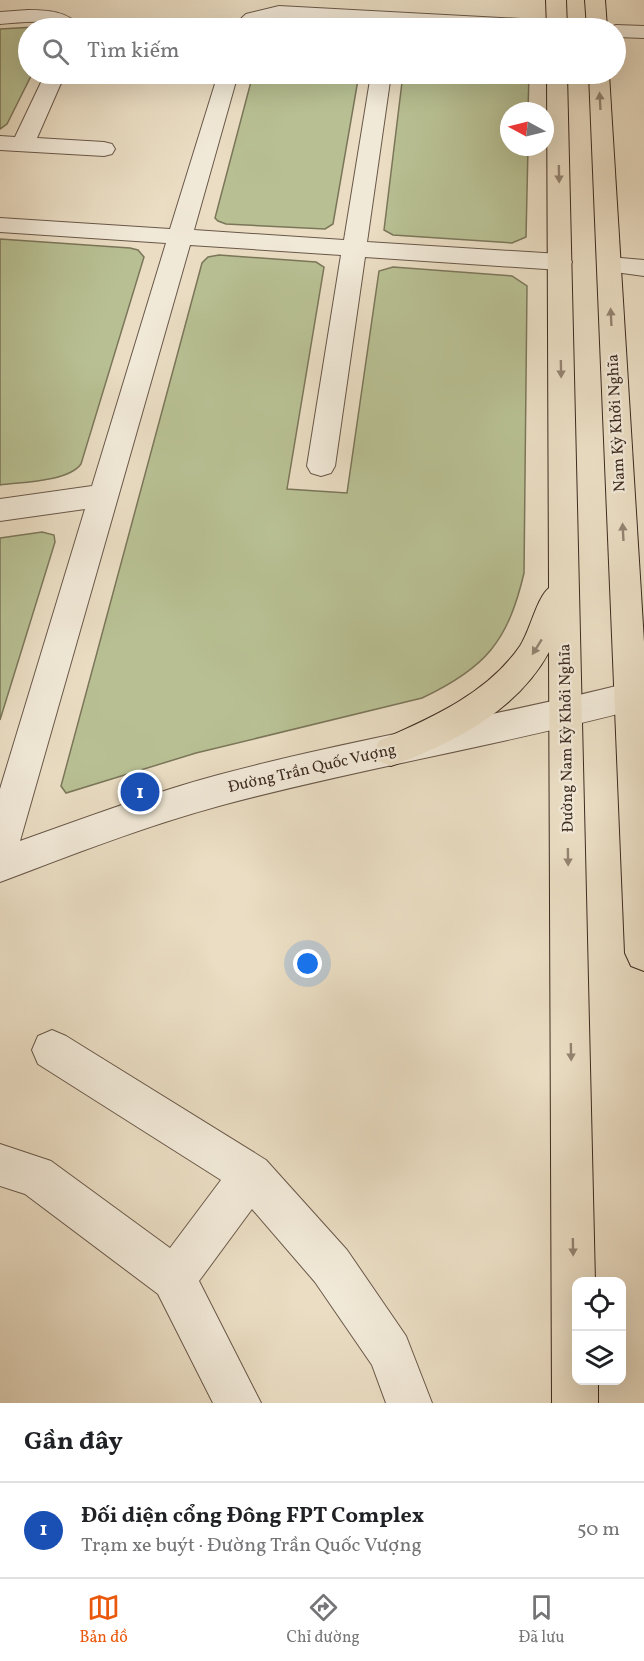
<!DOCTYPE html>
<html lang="vi">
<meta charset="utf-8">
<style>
:root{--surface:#fff;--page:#f6f6f6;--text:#202124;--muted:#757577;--line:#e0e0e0;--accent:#ea580c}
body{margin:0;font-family:Vollkorn,serif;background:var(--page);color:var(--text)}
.controls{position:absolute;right:18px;bottom:18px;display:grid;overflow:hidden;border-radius:12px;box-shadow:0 6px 24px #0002}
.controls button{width:54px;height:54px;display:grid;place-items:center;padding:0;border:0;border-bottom:2px solid var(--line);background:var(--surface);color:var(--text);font:30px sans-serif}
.compass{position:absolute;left:500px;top:102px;width:54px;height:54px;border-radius:50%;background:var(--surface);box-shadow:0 6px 24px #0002;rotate:277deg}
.you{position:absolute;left:308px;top:964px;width:21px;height:21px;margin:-15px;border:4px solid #fff;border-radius:50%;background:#1a73e8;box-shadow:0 0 0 9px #1a73e833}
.badge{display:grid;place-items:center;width:39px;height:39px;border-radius:50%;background:var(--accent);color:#fff;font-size:20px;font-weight:700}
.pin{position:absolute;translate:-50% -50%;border:3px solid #fff;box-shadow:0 2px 6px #0006}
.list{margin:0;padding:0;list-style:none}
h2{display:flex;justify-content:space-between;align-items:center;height:78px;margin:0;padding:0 24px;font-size:26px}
h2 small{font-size:20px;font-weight:400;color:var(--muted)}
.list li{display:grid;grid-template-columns:39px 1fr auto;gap:18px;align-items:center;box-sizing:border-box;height:96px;padding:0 24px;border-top:2px solid var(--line)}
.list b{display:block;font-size:22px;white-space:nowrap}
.list p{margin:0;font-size:20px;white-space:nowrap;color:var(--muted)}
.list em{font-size:20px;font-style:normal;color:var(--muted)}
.icon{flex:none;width:33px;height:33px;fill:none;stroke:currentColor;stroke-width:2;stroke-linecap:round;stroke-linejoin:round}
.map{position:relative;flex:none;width:644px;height:1403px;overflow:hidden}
.search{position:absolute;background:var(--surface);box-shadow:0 6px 24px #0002;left:18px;right:18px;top:18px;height:66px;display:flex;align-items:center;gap:15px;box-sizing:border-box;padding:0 21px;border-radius:33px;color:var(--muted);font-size:22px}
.sheet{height:174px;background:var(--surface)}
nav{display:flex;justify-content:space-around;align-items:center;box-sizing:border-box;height:84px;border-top:2px solid var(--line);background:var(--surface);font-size:16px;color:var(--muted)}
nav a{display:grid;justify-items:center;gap:3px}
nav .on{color:var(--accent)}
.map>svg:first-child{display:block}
.green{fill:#b8c093;stroke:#7b765a;stroke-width:1.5}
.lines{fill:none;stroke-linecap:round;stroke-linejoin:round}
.minor-casing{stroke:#695849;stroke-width:2}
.major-casing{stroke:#3e2b20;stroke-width:2}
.minor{fill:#f1e9d8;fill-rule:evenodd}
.major{fill:#eaddc3;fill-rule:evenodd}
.oneway{fill:#948472}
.labels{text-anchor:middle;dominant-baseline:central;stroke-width:4.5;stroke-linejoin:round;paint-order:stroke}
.street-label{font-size:16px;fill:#3e2b20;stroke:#f1e9d8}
</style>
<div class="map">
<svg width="644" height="1403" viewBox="0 0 644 1403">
<rect width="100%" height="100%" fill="#eaddc3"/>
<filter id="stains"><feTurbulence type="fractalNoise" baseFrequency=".00333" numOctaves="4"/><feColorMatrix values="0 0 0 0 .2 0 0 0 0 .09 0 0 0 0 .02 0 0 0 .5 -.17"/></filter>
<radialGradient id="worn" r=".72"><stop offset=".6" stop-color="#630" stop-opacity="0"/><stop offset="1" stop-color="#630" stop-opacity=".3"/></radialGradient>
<g class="green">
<path d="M 35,27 L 43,28 L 28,28 L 28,74 L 32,74 L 7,124 L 0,129 L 0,29 Z"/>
<path d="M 253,74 L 359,74 L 333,224 L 325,229 L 226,224 L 218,221 L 215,218 Z"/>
<path d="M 403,74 L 529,74 L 528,111 L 509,111 L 509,147 L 528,147 L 526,237 L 512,243 L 393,235 L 384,230 Z"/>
<path d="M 0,239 L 130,248 L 138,250 L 144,257 L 81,464 C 68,482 21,482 0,485 Z"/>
<path d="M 219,255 L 316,262 L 324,267 L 287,489 L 347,493 L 379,271 L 393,267 L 512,276 L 527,286 L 524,573 C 508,641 486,668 422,698 L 196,753 L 66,793 L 61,786 L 202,263 L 208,257 Z"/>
<path d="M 42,532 L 54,535 L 55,542 L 0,720 L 0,538 Z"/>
</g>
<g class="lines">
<defs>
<g id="minor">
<path d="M 279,6 L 557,21 L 564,23 L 567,27 L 474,28 L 279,18 L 265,20 L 251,28 L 231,28 L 246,14 Z"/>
<path d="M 28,10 C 47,10 69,11 81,28 C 62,30 59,24 44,22 C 29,21 15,23 0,24 L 0,12 Z"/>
<path d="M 616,25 L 644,26 L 644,38 L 616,37 L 616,28 L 608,28 Z"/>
<path d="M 45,74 L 65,74 L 37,138 L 104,142 L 112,144 L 115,149 L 112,154 L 104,156 L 0,150 L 0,136 L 15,137 Z"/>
<path d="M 218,74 L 238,74 L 194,230 L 344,240 L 371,74 L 391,74 L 367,242 L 560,254 L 569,257 L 572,262 L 569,267 L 560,270 L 365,257 L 335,466 L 331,473 L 321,476 L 311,473 L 307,466 L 341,255 L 190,245 L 20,841 C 85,818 151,793 218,775 C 359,737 503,716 644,679 L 644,707 C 504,745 360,768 219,806 C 145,826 72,855 0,882 L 0,789 L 85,509 L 0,521 L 0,499 L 92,486 L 166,243 L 0,232 L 0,218 L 170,229 Z"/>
<path d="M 609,257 L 644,260 L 644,276 L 600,270 L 597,265 L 600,260 Z"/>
<path d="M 52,1030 L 66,1036 L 266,1160 L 347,1250 L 406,1336 L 432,1403 L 386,1403 L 372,1365 L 315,1282 L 252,1209 L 199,1281 L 261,1403 L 213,1403 L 158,1294 L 25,1194 L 0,1186 L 0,1144 L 51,1161 L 170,1248 L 221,1180 L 38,1064 L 32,1050 L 38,1036 Z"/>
</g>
<g id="major">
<path d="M 546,0 L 566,0 L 567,28 L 547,28 Z"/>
<path d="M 585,0 L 605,0 L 607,28 L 587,28 Z"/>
<path d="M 547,74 L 567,74 L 595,1282 L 576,1282 L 576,1380 L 598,1380 L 598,1403 L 552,1403 L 549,652 C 517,711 452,744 391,766 L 379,761 L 374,751 L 379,741 C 431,718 487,694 520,646 C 530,631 537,597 549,588 Z"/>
<path d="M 589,74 L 609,74 L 644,642 L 644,971 L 631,966 L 625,953 Z"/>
</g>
</defs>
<use href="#minor" class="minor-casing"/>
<use href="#major" class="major-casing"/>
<use href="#minor" class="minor"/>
<use href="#major" class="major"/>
</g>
<defs><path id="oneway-solid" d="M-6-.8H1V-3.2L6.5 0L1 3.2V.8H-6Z" transform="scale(1.5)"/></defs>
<g class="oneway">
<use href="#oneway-solid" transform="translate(600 101) rotate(-93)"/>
<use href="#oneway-solid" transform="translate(559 174) rotate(89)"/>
<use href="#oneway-solid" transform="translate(611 317) rotate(-93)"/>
<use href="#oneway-solid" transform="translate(561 369) rotate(89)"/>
<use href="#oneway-solid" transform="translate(623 532) rotate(-93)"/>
<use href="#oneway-solid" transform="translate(537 647) rotate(122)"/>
<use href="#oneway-solid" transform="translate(568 857) rotate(89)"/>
<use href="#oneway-solid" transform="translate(571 1052) rotate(89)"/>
<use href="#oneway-solid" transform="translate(573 1247) rotate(89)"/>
</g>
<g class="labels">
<g class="street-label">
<text transform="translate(617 423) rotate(-93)">Nam Kỳ Khởi Nghĩa</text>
<text transform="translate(567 738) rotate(-91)">Đường Nam Kỳ Khởi Nghĩa</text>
<text transform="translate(312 769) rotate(-13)">Đường Trần Quốc Vượng</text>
</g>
</g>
<rect width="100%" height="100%" filter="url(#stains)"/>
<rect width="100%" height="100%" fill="url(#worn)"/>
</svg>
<div class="controls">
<button><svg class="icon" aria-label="locate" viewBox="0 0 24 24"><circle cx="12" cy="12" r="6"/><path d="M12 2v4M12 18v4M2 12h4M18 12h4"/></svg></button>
<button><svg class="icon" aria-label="layers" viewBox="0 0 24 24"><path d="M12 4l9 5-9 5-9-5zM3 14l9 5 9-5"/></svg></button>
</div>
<svg class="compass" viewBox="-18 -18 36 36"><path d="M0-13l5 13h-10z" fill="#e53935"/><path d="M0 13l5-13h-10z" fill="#757577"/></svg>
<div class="you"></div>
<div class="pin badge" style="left:140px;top:792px;background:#1a4fb4">1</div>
<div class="search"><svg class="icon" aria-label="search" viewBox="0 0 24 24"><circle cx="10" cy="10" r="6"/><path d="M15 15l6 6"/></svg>Tìm kiếm</div>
</div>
<section class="sheet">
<h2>Gần đây<small></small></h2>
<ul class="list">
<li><span class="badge" style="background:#1a4fb4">1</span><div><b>Đối diện cổng Đông FPT Complex</b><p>Trạm xe buýt · Đường Trần Quốc Vượng</p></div><em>50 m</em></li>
</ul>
</section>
<nav>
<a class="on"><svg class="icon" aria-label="map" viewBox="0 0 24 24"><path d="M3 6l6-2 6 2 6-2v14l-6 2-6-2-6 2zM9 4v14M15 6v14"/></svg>Bản đồ</a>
<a><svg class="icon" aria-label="directions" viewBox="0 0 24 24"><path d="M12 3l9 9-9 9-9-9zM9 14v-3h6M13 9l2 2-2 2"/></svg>Chỉ đường</a>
<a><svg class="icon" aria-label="saved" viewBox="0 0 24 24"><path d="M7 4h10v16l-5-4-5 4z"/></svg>Đã lưu</a>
</nav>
